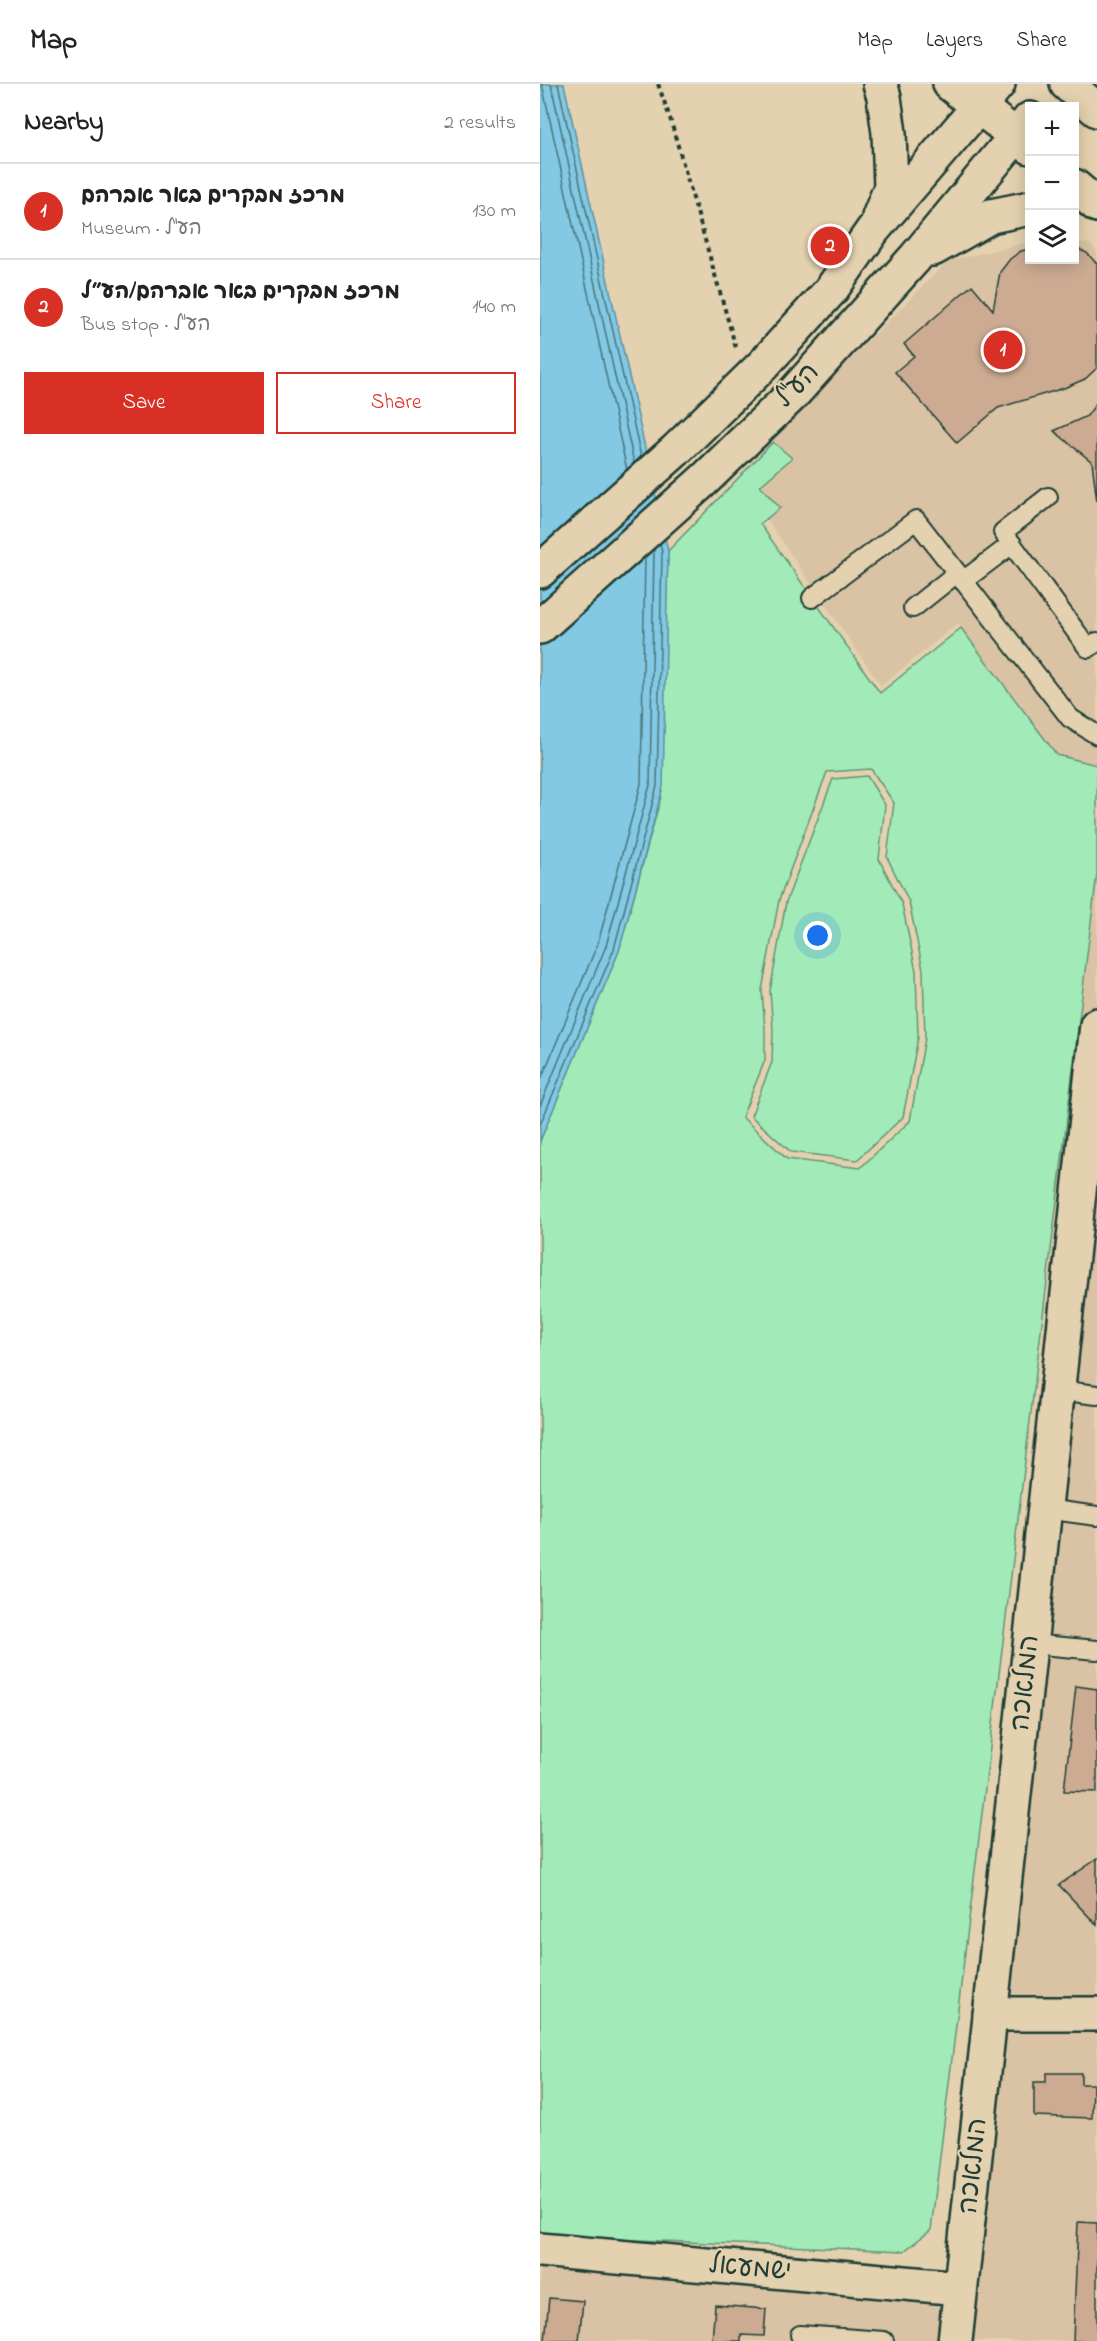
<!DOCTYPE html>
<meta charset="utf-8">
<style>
:root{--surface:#fff;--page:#f2f2f2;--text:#222;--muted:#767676;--line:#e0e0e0;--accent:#d93025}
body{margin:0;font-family:"Indie Flower","Playpen Sans Hebrew",sans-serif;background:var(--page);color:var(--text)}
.controls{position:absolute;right:18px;top:18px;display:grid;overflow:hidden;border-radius:0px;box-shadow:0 3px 15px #0003}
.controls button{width:54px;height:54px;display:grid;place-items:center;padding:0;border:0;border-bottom:2px solid var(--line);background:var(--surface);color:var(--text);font:30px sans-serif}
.you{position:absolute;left:278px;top:852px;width:21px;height:21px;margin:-15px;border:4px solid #fff;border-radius:50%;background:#1a73e8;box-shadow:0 0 0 9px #1a73e833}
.badge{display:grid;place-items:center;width:39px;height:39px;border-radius:50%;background:var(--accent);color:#fff;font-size:20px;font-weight:700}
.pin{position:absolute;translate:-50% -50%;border:3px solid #fff;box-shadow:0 2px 6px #0006}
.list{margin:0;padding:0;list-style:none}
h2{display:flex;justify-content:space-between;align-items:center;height:78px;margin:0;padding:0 24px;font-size:26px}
h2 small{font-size:20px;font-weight:400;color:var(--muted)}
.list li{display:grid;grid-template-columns:39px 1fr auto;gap:18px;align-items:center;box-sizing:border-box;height:96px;padding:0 24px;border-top:2px solid var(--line)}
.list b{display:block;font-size:22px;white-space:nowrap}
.list p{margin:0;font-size:20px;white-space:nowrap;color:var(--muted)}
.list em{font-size:20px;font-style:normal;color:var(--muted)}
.actions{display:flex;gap:12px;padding:18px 24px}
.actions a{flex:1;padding:14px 0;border:2px solid var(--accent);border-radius:0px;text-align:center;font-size:21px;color:var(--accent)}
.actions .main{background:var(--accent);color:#fff}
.icon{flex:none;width:33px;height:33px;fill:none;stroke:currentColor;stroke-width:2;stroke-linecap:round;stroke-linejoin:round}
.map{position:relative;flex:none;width:557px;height:2257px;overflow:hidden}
header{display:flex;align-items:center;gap:36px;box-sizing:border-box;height:84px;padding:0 30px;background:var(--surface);border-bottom:2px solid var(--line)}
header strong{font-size:28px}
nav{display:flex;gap:33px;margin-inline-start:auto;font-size:21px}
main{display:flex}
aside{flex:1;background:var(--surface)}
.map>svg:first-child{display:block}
.built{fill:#d9c3a4}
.green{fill:#a2ebb9;stroke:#609476;stroke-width:1.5;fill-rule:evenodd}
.water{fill:#83c9e4;stroke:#5b919e;stroke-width:1.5}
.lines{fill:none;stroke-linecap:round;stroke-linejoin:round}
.shore{stroke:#47757a;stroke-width:1.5}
.building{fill:#ccab92;stroke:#1f3d34;stroke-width:1.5}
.lane-casing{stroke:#1f3d34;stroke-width:22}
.street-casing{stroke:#1f3d34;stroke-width:38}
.secondary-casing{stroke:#1f3d34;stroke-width:38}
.path{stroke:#1f3d34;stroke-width:4;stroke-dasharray:4.5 4.5;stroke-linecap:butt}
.lane{stroke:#e4d1af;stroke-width:18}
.street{stroke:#e4d1af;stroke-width:33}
.secondary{stroke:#e4d1af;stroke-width:33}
.labels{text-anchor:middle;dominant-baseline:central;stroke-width:4.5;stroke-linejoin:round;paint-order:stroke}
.street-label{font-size:27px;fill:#1f3d34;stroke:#e4d1af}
</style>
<header>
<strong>Map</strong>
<nav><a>Map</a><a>Layers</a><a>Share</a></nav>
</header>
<main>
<aside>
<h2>Nearby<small>2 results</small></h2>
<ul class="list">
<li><span class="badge">1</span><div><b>מרכז מבקרים באר אברהם</b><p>Museum · הע&quot;ל</p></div><em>130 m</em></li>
<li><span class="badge">2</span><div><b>מרכז מבקרים באר אברהם/הע״ל</b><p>Bus stop · הע&quot;ל</p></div><em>140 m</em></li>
</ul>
<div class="actions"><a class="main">Save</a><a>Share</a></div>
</aside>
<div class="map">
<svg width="557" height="2257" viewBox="0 0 557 2257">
<rect width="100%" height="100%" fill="#e4d1af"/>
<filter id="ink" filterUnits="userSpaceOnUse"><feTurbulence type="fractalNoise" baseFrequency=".0167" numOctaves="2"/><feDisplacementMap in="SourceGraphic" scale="12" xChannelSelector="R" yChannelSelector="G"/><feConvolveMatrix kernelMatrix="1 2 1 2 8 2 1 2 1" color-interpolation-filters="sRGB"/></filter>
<g filter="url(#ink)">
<g class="built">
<path d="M 489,158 L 490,176 L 534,176 L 535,158 L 550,160 L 557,168 L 557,686 L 517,670 L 418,539 L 341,602 L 224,431 L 223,362 L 408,177 Z"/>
<path d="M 557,750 L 557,2257 L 0,2257 L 0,2156 L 404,2186 Z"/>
</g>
<g class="green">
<path d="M 233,358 L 252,374 L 220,402 L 240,424 L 220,440 L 340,609 L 421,544 L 517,671 L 557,681 L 557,789 L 391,2146 L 364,2167 L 0,2152 L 0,1057 L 79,867 L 121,713 L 128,467 ZM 331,685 L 354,719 L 347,773 L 369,818 L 383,886 L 385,954 L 370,1037 L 320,1084 L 247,1075 L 202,1033 L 225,976 L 225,946 L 222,906 L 239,816 L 287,688 Z"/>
<path d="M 327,692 L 345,721 L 339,775 L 362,820 L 376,887 L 378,954 L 363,1033 L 317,1076 L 251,1068 L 211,1032 L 232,978 L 233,946 L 230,907 L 246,818 L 293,695 Z"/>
</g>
<path class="water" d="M 0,0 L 24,0 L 128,467 L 123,703 L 79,867 L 0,1057 Z"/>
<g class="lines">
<g class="shore">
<path d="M 2,0 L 87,386"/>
<path d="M 11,0 L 94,379"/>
<path d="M 18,0 L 101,373"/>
<path d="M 0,998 L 58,859 L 101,700 L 105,473"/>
<path d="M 0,1022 L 66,862 L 110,701 L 114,465"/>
<path d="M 0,1041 L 74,865 L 117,702 L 122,468 L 120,459"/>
</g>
</g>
<g class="building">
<path d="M 534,163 L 547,169 L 557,180 L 557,284 L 545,295 L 524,304 L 458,324 L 417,359 L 355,288 L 374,272 L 364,260 L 432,201 L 453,226 L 460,188 L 470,175 L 481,167 L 490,165 L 490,176 L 534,176 Z"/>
<path d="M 557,318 L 557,418 L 552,378 L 514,347 L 547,332 Z"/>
<path d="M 536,1602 L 557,1605 L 557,1708 L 524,1707 Z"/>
<path d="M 557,1775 L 557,1841 L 519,1801 Z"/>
<path d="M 506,1989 L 541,1989 L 541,2000 L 553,2000 L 552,2034 L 494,2032 L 494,1998 L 506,1998 Z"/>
<path d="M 538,2138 L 557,2139 L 557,2257 L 533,2257 Z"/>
<path d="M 9,2214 L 43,2217 L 39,2257 L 5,2257 Z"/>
<path d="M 175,2221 L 226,2225 L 224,2252 L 201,2251 L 201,2257 L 172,2257 Z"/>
</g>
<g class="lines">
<defs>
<g id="lane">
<path d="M 508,413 L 463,448 L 548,564 L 557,558"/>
<path d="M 423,497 L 472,460"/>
<path d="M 272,514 L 376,436 L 530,634 L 557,651"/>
<path d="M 373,524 L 417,489"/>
<path d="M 517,1306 L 557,1311"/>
<path d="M 505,1425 L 557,1432"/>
<path d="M 490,1560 L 557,1566"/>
<path d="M 260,2251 L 344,2257"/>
</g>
<g id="street">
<path d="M 450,1930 L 557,1930"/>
<path d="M 0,2166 L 420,2204"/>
</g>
<g id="secondary">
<path d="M 410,0 L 490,63"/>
<path d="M 527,0 L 557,26"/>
<path d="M 534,102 L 557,121"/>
<path d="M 339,133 L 351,103 L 349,49 L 344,13 L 340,0"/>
<path d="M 393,165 L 451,132 L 490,124"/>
<path d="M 0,487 L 136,366 L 223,281 L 291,206 L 333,146 L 458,0"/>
<path d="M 0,543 L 164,396 L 252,311 L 375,174 L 490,35"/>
<path d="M 415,2257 L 557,941"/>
</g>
</defs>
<use href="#lane" class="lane-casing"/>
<use href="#street" class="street-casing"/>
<use href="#secondary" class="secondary-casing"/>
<path class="path" d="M 118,0 L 130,34 L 196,264"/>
<use href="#lane" class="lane"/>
<use href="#street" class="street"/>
<use href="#secondary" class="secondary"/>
</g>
</g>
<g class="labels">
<g class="street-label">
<text transform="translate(258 302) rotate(-46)">הע"ל</text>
<text transform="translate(486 1599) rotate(-84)">המלאכה</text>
<text transform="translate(434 2082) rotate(-84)">המלאכה</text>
<text transform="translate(210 2185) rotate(5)">ישמעאל</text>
</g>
</g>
</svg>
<div class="controls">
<button>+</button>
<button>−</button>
<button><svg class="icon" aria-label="layers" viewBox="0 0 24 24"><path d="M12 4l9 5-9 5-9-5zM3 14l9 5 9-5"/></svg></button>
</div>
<div class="you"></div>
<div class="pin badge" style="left:463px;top:266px">1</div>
<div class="pin badge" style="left:290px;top:162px">2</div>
</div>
</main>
